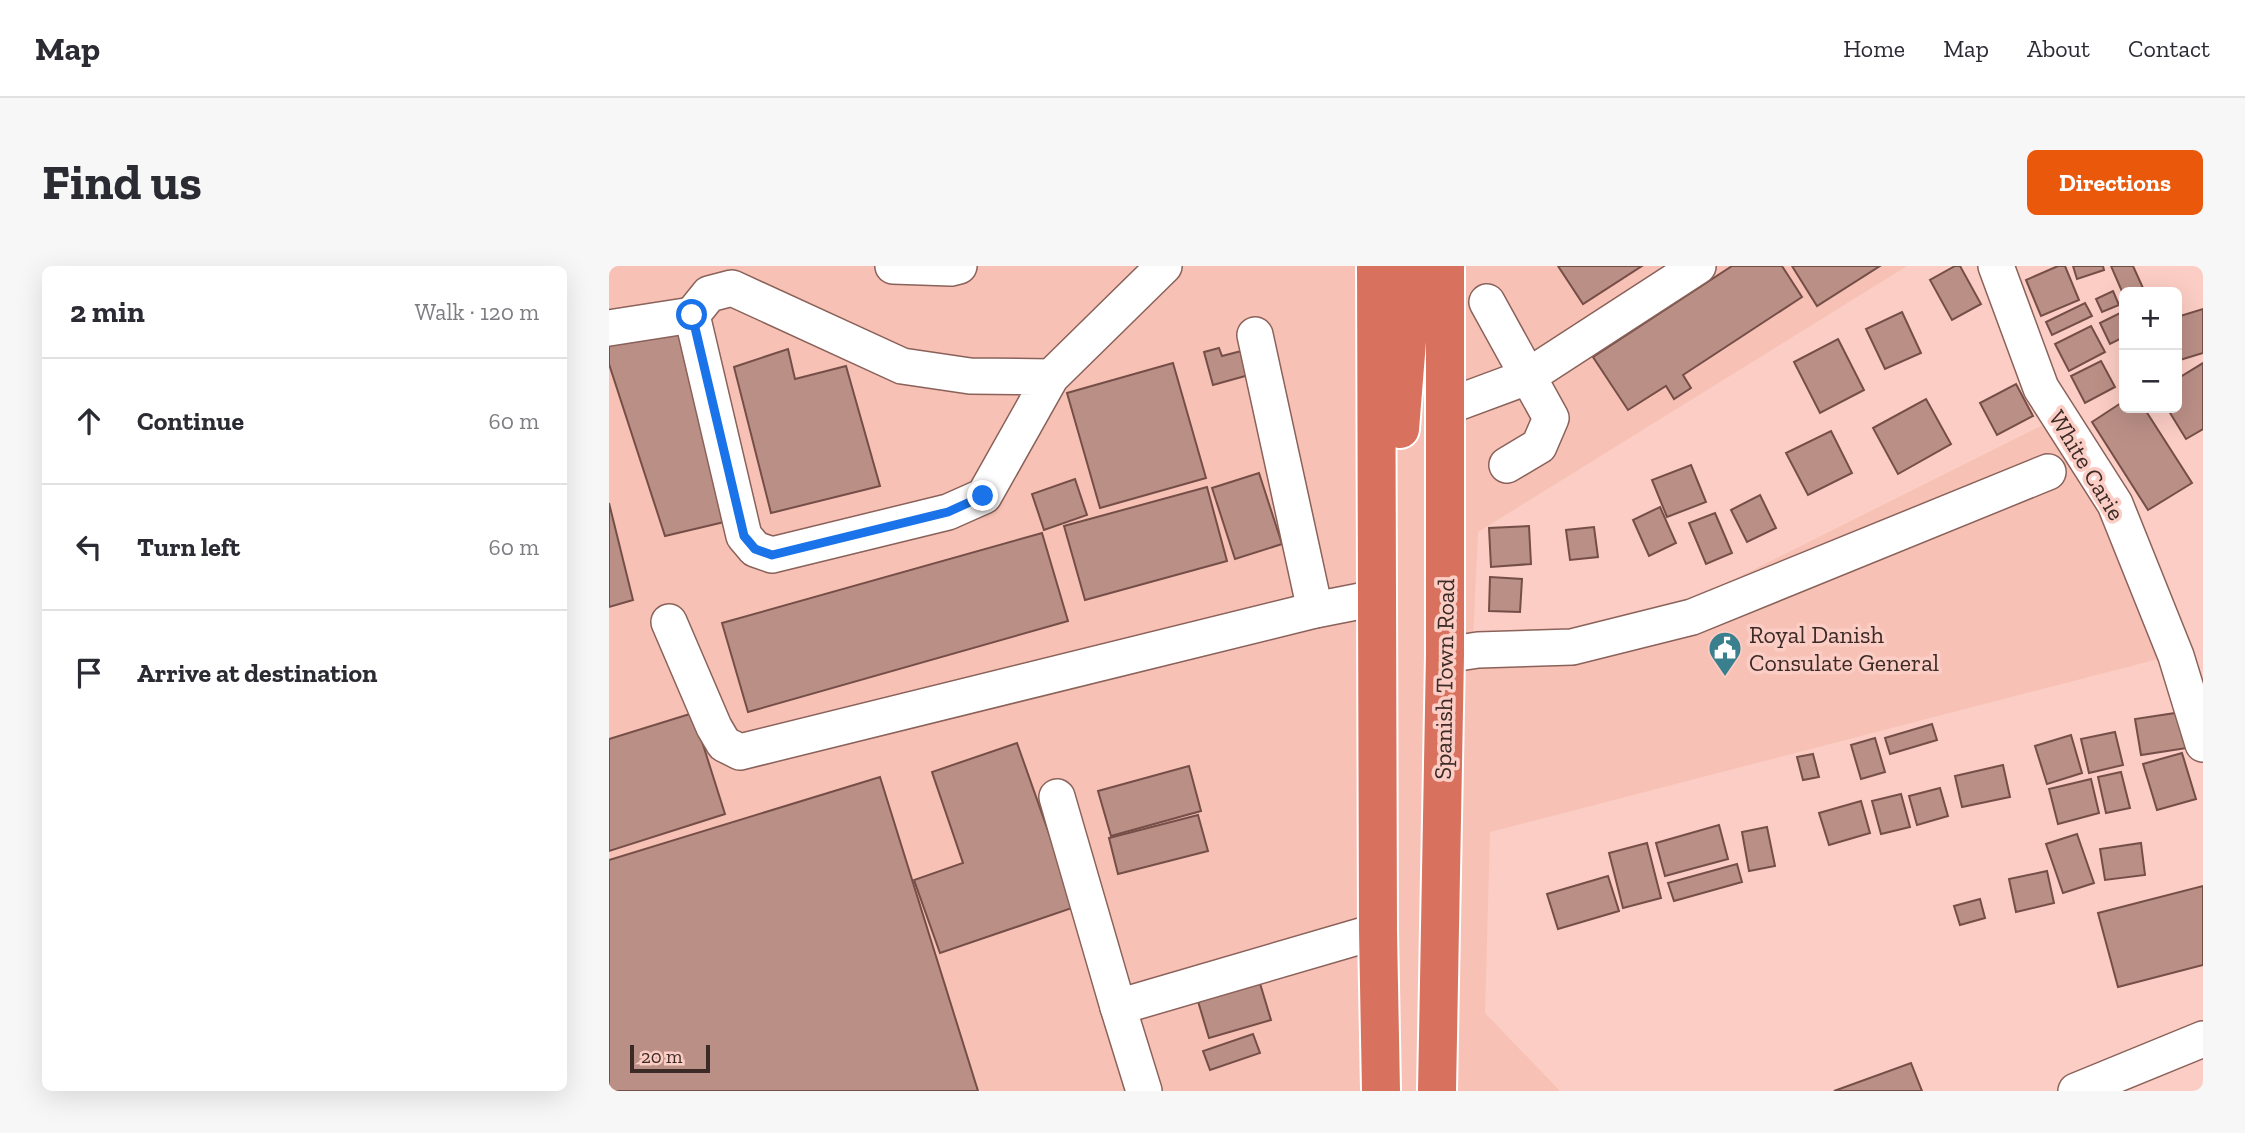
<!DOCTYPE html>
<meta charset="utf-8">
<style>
:root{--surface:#fff;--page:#f7f7f7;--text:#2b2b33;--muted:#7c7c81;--line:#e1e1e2;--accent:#ea580c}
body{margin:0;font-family:"Zilla Slab",serif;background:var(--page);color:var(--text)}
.controls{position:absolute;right:21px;top:21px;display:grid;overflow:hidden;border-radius:10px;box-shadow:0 7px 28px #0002}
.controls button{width:63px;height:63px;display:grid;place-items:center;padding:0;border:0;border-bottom:2px solid var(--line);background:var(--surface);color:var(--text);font:35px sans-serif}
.scale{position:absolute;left:21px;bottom:18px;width:80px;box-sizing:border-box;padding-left:7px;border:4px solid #3b2a26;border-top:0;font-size:19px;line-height:24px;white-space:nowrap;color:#3b2a26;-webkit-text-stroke:5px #fbcdc4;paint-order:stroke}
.stop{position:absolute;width:21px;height:21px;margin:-16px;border:5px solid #1a73e8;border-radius:50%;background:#fff}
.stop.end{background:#1a73e8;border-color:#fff;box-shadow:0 2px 7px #0008}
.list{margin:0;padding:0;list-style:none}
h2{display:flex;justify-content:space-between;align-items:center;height:91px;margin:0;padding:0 28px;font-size:30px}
h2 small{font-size:23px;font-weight:400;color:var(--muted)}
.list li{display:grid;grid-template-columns:46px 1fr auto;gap:21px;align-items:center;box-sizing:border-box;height:126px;padding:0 28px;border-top:2px solid var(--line)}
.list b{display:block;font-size:26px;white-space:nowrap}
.list em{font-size:23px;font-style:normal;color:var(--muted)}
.icon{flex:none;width:38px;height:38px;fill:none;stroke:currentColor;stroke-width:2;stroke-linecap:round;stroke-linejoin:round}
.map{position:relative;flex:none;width:1594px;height:825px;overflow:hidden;border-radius:10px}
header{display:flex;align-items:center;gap:42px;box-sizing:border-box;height:98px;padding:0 35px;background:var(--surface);border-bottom:2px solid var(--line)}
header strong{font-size:33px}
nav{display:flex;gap:38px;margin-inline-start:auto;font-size:24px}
.intro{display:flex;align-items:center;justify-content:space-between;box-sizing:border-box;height:168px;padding:0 42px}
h1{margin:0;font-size:49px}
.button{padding:18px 32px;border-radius:10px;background:var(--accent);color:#fff;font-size:24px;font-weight:700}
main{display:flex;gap:42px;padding:0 42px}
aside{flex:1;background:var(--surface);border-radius:10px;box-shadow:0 7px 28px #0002}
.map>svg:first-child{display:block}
.built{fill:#f7c1b5}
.building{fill:#ba8f86;stroke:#754f47;stroke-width:2}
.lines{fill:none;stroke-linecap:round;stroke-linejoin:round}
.minor-casing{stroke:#8a625a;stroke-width:38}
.highway-casing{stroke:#fff;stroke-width:42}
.minor{stroke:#fff;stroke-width:35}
.highway{stroke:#d8725e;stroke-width:38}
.route{stroke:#1a73e8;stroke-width:9}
.labels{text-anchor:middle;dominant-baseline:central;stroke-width:7;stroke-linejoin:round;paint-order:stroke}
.street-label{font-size:24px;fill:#3b2a26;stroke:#fbcdc4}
.poi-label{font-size:24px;fill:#3b2a26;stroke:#fbcdc4;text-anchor:start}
</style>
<header>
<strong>Map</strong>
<nav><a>Home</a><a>Map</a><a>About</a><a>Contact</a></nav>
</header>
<div class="intro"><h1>Find us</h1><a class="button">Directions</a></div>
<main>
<aside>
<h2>2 min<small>Walk · 120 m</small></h2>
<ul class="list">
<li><svg class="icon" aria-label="ahead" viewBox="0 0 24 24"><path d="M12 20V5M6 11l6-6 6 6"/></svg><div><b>Continue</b></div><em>60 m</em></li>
<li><svg class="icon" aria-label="left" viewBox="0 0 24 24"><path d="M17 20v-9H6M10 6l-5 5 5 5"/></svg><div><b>Turn left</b></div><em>60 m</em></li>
<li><svg class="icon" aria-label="arrive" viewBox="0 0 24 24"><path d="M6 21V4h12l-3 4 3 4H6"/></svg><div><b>Arrive at destination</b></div></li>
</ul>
</aside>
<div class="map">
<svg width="1594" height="825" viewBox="0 0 1594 825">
<rect width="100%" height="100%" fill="#fbcdc4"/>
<path class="built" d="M 0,0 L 1298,0 L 869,266 L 863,393 L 1032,360 L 1454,149 L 1549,393 L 881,566 L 876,747 L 951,825 L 0,825 Z"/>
<g class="building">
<path d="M 949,0 L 1033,0 L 974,38 Z"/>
<path d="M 1123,0 L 1173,0 L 1193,31 L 1074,109 L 1082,122 L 1065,133 L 1057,120 L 1019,144 L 984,91 Z"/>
<path d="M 1183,0 L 1271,0 L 1208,40 Z"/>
<path d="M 1346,0 L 1351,0 L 1372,38 L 1343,54 L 1321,14 Z"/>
<path d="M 1449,0 L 1456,0 L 1470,34 L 1432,50 L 1417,14 Z"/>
<path d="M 1464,0 L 1494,0 L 1495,4 L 1468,13 Z"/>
<path d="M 1502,0 L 1524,0 L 1534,22 L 1524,26 L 1515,26 L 1515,30 Z"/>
<path d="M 1504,25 L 1510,39 L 1493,46 L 1487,33 Z"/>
<path d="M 1476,37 L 1483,50 L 1443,69 L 1437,56 Z"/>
<path d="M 1594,43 L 1594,87 L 1571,94 L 1568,82 L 1568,51 Z"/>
<path d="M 1515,45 L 1515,71 L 1501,78 L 1491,57 Z"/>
<path d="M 1293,46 L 1312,87 L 1276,103 L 1257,63 Z"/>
<path d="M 73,56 L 128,253 L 56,270 L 0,98 L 0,77 Z"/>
<path d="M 1482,60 L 1496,86 L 1460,105 L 1446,78 Z"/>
<path d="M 1229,73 L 1255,124 L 1211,147 L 1185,96 Z"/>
<path d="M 610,82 L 613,90 L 640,83 L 647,107 L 604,119 L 595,86 Z"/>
<path d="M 179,83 L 186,113 L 237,100 L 271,220 L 162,247 L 125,101 Z"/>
<path d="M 1492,95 L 1506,121 L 1476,137 L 1462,110 Z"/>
<path d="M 564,97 L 597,212 L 491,242 L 458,127 Z"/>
<path d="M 1594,97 L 1594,163 L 1577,173 L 1558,142 L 1568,142 L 1568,113 Z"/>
<path d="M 1407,118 L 1424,150 L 1388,169 L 1371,137 Z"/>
<path d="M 1317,133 L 1342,178 L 1289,208 L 1264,162 Z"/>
<path d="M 1515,135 L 1515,142 L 1535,142 L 1583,217 L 1539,244 L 1483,156 Z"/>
<path d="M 1222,165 L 1243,207 L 1199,229 L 1177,187 Z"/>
<path d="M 1082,199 L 1097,236 L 1058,251 L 1043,214 Z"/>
<path d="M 650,207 L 673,278 L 626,293 L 603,222 Z"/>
<path d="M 466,213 L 478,249 L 435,264 L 423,228 Z"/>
<path d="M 598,221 L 618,295 L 476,334 L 455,260 Z"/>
<path d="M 1151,229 L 1167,262 L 1138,276 L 1122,244 Z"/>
<path d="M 0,237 L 24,334 L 0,341 Z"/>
<path d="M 1051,241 L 1067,277 L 1040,290 L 1024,254 Z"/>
<path d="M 1106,247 L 1123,287 L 1097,298 L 1080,257 Z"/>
<path d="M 920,260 L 922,298 L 882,301 L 880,262 Z"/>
<path d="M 985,261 L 989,291 L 961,294 L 957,264 Z"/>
<path d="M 433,267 L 459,355 L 139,446 L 113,357 Z"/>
<path d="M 881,311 L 913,313 L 911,346 L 880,345 Z"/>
<path d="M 1573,446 L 1578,482 L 1532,489 L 1526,453 Z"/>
<path d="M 84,447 L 116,548 L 0,585 L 0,473 Z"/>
<path d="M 1323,458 L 1328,474 L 1281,488 L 1276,472 Z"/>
<path d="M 1506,466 L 1514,499 L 1480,507 L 1472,473 Z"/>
<path d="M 1462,469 L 1473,507 L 1438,518 L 1426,480 Z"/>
<path d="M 1266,472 L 1276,506 L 1252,513 L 1242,479 Z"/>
<path d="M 408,477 L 466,641 L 331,687 L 305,614 L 354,597 L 323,506 Z"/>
<path d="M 1573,487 L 1587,533 L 1548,544 L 1534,498 Z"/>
<path d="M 1204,488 L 1210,511 L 1194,514 L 1188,491 Z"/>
<path d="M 1394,499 L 1401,531 L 1353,541 L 1346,510 Z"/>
<path d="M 580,500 L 592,545 L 502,570 L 489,525 Z"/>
<path d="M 1512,506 L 1521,542 L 1497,547 L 1489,511 Z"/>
<path d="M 271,511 L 369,825 L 0,825 L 0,594 Z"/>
<path d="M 1482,513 L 1490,547 L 1449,558 L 1440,523 Z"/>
<path d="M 1331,522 L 1339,550 L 1308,559 L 1300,530 Z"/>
<path d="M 1292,528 L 1301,561 L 1272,568 L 1263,535 Z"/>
<path d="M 1252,535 L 1261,567 L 1220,579 L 1210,547 Z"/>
<path d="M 589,549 L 599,585 L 509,608 L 500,572 Z"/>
<path d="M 1110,559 L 1119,593 L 1056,610 L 1047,577 Z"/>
<path d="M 1158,561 L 1166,600 L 1140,605 L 1133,566 Z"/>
<path d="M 1468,568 L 1485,617 L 1454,627 L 1437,578 Z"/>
<path d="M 1038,577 L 1052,632 L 1014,642 L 1000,587 Z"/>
<path d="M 1532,577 L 1536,609 L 1496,614 L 1491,583 Z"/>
<path d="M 1128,598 L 1133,616 L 1065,635 L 1059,617 Z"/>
<path d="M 1438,605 L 1445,637 L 1407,646 L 1400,613 Z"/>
<path d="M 999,610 L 1010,645 L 949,663 L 938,628 Z"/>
<path d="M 1594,620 L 1594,699 L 1509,721 L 1489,647 Z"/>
<path d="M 1371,633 L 1376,652 L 1351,659 L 1345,640 Z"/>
<path d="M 650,714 L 662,754 L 600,772 L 588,732 Z"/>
<path d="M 644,768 L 651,787 L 601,804 L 594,785 Z"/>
<path d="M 1302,797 L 1313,825 L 1225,825 Z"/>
</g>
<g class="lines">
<defs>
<g id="minor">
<path d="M 284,0 L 342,2 L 350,0"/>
<path d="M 1387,0 L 1432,122 L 1506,238 L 1567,390 L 1594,478"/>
<path d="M 878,36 L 942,152 L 930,180 L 898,199"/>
<path d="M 0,62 L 83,49"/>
<path d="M 646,69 L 706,344"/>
<path d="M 442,111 L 361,110 L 293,100 L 123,22 L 100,28 L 83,49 L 135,270 L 146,283 L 163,289 L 339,246 L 375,230 L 442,111 L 555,0"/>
<path d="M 837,141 L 918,111 L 1089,0"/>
<path d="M 60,356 L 105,461 L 115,478 L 131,486 L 706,344 L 767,332"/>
<path d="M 836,389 L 869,384 L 963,381 L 1083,351 L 1439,206"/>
<path d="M 448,531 L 509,741 L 769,665"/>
<path d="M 509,741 L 535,825"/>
<path d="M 1467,825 L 1594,773"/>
</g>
<g id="highway">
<path d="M 767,0 L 769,665 L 772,825"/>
<path d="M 791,163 L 804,0"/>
<path d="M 828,825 L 836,389 L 836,0"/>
</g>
</defs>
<use href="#minor" class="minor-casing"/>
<use href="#highway" class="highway-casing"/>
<use href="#minor" class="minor"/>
<use href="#highway" class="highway"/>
</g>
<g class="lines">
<path class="route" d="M 83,49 L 135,270 L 146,283 L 163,289 L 339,246 L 374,230"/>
</g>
<defs>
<symbol id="civic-pin" viewBox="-11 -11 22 30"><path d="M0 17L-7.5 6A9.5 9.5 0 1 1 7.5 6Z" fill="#3a7f8d" stroke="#fbcdc4"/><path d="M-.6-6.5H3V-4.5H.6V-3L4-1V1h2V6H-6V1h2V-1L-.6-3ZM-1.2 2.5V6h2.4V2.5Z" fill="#fff"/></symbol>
</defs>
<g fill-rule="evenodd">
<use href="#civic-pin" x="1097" y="363" width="38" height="52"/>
</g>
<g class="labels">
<g class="street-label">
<text transform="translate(1478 199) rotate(59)">White Carie</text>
<text transform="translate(835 413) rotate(-89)">Spanish Town Road</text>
</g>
<g class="poi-label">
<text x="1140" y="368">Royal Danish<tspan x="1140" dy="28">Consulate General</tspan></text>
</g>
</g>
</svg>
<div class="controls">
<button>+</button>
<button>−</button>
</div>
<div class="scale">20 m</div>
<div class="stop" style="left:83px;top:49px"></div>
<div class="stop end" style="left:374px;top:230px"></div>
</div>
</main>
